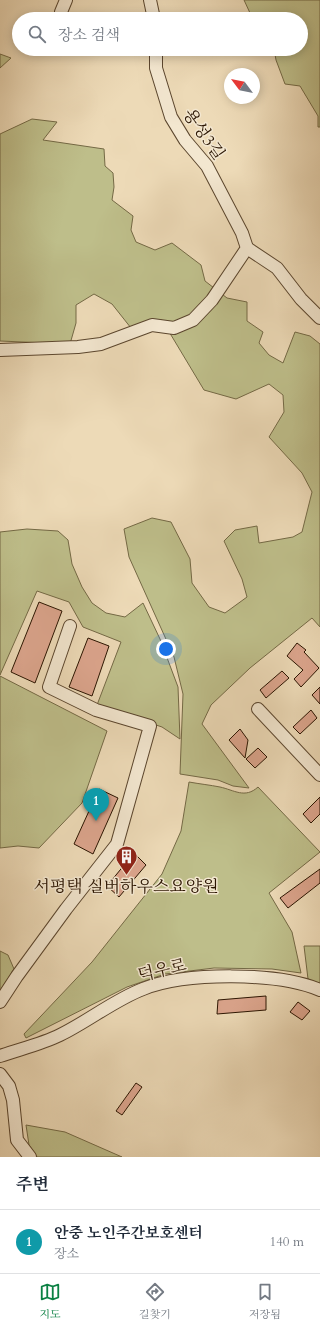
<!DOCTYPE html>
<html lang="ko">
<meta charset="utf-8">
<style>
:root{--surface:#fff;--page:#f2f2f3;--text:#1f2937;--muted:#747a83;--line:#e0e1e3;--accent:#0b8043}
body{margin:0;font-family:Cardo,"Noto Serif KR",serif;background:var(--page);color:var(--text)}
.compass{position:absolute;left:224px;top:68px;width:36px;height:36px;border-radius:50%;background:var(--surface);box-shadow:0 2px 10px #0003;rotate:302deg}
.you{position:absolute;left:166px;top:649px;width:14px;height:14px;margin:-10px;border:3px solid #fff;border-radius:50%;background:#1a73e8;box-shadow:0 0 0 6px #1a73e833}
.badge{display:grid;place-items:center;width:26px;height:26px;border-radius:50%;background:var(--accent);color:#fff;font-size:13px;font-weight:700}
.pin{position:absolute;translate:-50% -33px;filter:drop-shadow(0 1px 2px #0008)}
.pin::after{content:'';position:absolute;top:21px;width:14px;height:12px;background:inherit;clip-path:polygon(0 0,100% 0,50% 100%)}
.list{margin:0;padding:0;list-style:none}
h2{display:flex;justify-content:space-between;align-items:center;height:52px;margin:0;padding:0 16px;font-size:17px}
h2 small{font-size:13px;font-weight:400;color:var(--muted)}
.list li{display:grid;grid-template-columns:26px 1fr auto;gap:12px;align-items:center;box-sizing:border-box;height:64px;padding:0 16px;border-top:1px solid var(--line)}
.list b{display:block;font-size:15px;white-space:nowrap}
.list p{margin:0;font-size:13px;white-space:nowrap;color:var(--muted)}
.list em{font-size:13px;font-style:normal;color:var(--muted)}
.icon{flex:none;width:22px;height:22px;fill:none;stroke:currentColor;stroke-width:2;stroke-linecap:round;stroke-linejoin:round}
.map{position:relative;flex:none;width:320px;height:1157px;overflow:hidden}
.search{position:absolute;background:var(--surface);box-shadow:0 2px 10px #0003;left:12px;right:12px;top:12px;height:44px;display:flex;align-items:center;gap:10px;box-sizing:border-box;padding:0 14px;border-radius:22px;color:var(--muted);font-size:15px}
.sheet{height:116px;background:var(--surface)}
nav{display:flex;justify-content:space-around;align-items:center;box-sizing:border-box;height:56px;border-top:1px solid var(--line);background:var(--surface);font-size:11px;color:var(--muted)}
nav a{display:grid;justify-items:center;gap:2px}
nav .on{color:var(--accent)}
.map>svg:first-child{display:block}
.green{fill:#bebe8a;stroke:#746945}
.building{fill:#dca58d;stroke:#2a1400}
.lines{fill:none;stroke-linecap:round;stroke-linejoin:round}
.minor-casing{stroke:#5b462e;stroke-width:14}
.minor{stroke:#f3e7d0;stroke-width:12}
.labels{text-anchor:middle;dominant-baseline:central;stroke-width:3;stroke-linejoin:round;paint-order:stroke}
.street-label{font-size:17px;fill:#2a1400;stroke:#f3e7d0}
.poi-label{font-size:17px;fill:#2a1400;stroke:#f3e7d0}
</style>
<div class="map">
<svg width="320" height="1157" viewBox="0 0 320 1157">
<rect width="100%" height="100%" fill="#eddab7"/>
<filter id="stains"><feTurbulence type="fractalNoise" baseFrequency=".005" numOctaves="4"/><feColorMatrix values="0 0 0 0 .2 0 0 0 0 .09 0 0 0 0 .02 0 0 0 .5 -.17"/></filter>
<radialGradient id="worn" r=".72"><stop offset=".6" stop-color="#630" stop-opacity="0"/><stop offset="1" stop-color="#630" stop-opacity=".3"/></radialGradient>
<g class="green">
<path d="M 244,0 L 320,0 L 320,127 L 318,127 L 318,116 L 300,86 L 285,84 L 276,60 L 274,49 L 301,49 L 301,19 L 259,19 L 250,13 Z"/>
<path d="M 0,54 L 11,58 L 0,68 Z"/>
<path d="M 32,119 L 57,122 L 43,140 L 104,149 L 105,166 L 113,173 L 114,187 L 112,200 L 133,216 L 131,230 L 136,242 L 155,250 L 172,243 L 201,265 L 205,281 L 227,298 L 247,302 L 247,321 L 263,332 L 259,343 L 269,355 L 283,363 L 295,332 L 310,336 L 320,344 L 320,627 L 312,618 L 250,668 L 211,705 L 202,724 L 249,788 L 233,786 L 218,780 L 180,774 L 183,694 L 174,657 L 129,557 L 124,529 L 152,518 L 171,522 L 190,559 L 192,583 L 209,607 L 225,613 L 247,597 L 242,579 L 224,541 L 235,530 L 257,526 L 259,543 L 293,537 L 302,532 L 312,492 L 302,473 L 269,437 L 284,412 L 283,395 L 269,384 L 236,399 L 204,390 L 162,320 L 131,328 L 112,304 L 94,294 L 76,305 L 76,323 L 70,344 L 0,341 L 0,134 Z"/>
<path d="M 27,529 L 58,531 L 68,540 L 72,564 L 82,587 L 92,603 L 106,613 L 125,617 L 143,603 L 160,639 L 178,687 L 180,739 L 162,727 L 97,705 L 121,642 L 83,627 L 69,602 L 37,591 L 0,675 L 0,532 Z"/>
<path d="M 0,676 L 107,731 L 82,803 L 39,848 L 18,846 L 0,848 Z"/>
<path d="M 189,782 C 200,784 210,785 220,787 C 234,790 245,799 258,787 L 320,852 L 269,893 L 292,932 L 301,973 L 272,969 L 214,968 L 165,974 L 127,987 L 26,1038 L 24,1034 L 92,962 L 162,874 L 181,831 Z"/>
<path d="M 304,946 L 320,946 L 320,984 L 308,979 Z"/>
<path d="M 0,951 L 8,955 L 14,969 L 0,991 Z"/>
<path d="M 26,1125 L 65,1132 L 122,1157 L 37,1157 L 29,1145 Z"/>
</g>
<g class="building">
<path d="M 39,602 L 62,611 L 35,683 L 11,672 Z"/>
<path d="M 88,638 L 109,646 L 92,696 L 69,687 Z"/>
<path d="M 297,643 L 306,650 L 304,652 L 319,668 L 301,687 L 294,679 L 303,670 L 287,656 Z"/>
<path d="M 282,671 L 289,678 L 266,698 L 260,690 Z"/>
<path d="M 320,687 L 320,704 L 312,695 Z"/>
<path d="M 311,710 L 317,718 L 300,734 L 293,727 Z"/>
<path d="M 240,729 L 248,740 L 245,758 L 229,740 Z"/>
<path d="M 258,748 L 267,757 L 255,768 L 246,759 Z"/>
<path d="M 99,789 L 118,798 L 93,854 L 74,844 Z"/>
<path d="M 320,797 L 320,814 L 311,823 L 303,814 Z"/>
<path d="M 134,853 L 146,865 L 119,897 L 107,886 Z"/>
<path d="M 320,869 L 320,883 L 288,908 L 280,898 Z"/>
<path d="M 266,996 L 266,1010 L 217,1014 L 218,1000 Z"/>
<path d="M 298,1002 L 310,1011 L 302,1020 L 290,1012 Z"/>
<path d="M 136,1083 L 142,1087 L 122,1115 L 116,1111 Z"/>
</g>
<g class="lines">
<defs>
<g id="minor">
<path d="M 150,0 L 154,19"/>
<path d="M 61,12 L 66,0"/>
<path d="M 247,248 L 277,268 L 301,299 L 320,318"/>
<path d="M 0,350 L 78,347 L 101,344 L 152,325 L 174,328 L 193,320 L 212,300 L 247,248 L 242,233 L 207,166 L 185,140 L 171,117 L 156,68 L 156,49"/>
<path d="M 258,709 L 320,775"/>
<path d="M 0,1002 L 17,976 L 66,909 L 117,844 L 150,726 L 96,710 L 49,687 L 70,626"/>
<path d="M 0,1056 C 20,1049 42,1044 60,1035 C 87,1022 116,999 143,989 C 186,972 278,972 320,990"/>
<path d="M 0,1074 L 9,1086 L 13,1100 L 17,1140 L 30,1157"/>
</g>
</defs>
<use href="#minor" class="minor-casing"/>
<use href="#minor" class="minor"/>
</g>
<defs>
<symbol id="building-pin" viewBox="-11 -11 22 30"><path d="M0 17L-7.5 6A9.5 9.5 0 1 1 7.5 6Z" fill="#8f2418" stroke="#f3e7d0"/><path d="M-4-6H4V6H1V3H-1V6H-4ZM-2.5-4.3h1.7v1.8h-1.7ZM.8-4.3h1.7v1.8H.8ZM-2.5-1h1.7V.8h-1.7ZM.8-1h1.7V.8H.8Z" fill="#fff"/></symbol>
</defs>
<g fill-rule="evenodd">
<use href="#building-pin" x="114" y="844" width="25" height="34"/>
</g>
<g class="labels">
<g class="street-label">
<text transform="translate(204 134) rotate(55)">용성3길</text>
<text transform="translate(162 970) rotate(-13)">덕우로</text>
</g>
<g class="poi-label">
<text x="126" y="886">서평택 실버하우스요양원</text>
</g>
</g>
<rect width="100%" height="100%" filter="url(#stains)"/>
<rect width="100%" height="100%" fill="url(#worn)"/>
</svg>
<svg class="compass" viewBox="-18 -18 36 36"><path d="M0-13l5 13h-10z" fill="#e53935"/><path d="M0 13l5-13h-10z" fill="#747a83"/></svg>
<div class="you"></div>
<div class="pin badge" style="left:96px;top:821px;background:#0f9aa8">1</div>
<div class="search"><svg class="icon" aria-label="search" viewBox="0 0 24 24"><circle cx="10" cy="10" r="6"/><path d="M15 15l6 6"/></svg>장소 검색</div>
</div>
<section class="sheet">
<h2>주변<small></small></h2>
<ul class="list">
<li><span class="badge" style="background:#0f9aa8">1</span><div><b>안중 노인주간보호센터</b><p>장소</p></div><em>140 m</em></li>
</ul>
</section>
<nav>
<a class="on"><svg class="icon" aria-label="map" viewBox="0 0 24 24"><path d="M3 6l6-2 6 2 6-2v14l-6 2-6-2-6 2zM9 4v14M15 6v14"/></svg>지도</a>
<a><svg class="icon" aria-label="directions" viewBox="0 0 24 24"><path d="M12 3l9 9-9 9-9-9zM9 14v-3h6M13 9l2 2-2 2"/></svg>길찾기</a>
<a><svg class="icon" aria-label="saved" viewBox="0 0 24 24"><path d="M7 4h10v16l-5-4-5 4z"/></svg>저장됨</a>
</nav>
